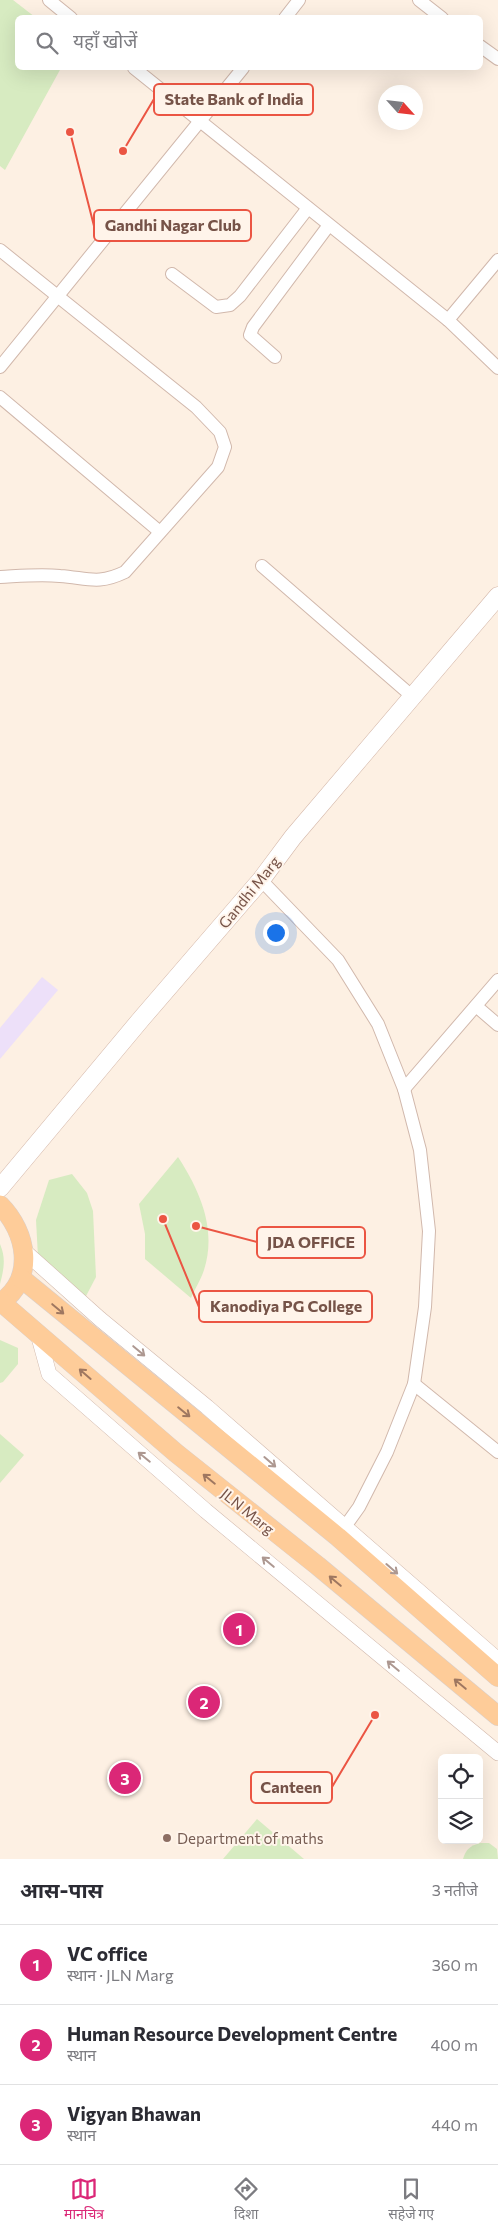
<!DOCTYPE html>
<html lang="hi">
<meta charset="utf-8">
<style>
:root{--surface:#fff;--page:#f2f2f3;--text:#2b2b33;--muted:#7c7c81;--line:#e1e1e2;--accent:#db2777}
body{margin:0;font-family:Commissioner,"Noto Sans Devanagari",sans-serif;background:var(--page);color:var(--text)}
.controls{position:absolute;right:15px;bottom:15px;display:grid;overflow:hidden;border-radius:8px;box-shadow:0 5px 20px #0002}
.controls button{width:45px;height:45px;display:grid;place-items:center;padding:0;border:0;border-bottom:1px solid var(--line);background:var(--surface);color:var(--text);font:25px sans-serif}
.compass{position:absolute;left:378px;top:85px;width:45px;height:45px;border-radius:50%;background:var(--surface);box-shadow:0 5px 20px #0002;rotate:117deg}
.you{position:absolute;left:275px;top:932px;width:18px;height:18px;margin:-12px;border:4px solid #fff;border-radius:50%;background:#1a73e8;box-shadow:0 0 0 8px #1a73e833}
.badge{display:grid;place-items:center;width:32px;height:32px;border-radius:50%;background:var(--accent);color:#fff;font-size:16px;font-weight:700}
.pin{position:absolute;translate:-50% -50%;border:2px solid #fff;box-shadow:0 1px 5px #0006}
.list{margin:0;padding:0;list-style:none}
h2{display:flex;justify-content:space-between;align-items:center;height:65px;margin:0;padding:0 20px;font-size:21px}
h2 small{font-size:16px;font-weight:400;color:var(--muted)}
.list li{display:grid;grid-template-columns:32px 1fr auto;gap:15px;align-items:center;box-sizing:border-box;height:80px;padding:0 20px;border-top:1px solid var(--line)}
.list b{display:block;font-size:19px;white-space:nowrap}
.list p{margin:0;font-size:16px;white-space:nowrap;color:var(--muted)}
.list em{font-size:16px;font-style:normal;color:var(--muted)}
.icon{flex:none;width:28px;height:28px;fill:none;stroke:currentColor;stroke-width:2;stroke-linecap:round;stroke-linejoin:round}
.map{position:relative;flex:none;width:498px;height:1859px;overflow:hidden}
.search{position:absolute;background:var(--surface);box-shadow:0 5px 20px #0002;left:15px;right:15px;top:15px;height:55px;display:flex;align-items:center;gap:12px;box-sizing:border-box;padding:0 18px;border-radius:8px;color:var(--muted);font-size:19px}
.sheet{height:305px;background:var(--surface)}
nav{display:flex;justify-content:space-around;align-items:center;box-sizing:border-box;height:70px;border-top:1px solid var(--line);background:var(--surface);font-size:14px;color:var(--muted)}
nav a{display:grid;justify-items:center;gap:2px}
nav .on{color:var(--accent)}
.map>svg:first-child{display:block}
.education{fill:#ede0f9}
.green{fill:#d7ebc1}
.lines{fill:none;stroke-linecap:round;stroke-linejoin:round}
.minor-casing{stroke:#d1b8ac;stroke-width:14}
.tertiary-casing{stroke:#d1b8ac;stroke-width:16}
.secondary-casing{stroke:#d4b7a9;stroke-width:19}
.primary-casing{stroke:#d9cfcc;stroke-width:20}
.minor{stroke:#fff;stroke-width:12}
.tertiary{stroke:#fff;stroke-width:15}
.secondary{stroke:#fff;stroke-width:18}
.primary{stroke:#fecc99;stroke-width:19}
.oneway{stroke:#9f7760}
.oneway2{stroke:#ad9891}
.education-dot{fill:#8d6e63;stroke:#fff4ea;stroke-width:2}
.labels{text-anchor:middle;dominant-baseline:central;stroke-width:4;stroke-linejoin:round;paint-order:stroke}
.street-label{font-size:15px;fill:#765348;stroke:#fff4ea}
.education-label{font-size:15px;fill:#785e54;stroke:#fff4ea;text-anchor:start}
.leader{fill:none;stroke:#eb5543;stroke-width:2}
.callout-dot{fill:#eb5543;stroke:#fff4ea;stroke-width:2}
.callout{fill:#fff4ea;stroke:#eb5543;stroke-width:2}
.callout-label{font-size:16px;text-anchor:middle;font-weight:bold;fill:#765348}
</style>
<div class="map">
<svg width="498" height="1859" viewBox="0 0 498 1859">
<rect width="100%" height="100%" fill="#fdf0e3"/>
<path class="education" d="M 42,977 L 58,990 L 0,1059 L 0,1028 Z"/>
<g class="green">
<path d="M 0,0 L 13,0 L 35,17 L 18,18 L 18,68 L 61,68 L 5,170 L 0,166 Z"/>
<path d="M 178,1157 C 200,1191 217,1229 204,1270 C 201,1279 195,1289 191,1298 L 145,1259 L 145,1234 L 139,1204 Z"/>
<path d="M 72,1174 L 87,1193 L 93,1211 L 96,1277 L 85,1298 L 38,1257 L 36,1220 L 49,1180 Z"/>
<path d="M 0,1244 C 6,1258 4,1269 0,1284 Z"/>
<path d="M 0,1340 L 18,1348 L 18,1364 L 3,1382 L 0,1383 Z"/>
<path d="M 0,1434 L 24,1455 L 0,1483 Z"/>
<path d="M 257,1819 L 304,1859 L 223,1859 Z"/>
<path d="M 480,1843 L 489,1843 L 497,1849 L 498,1859 L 463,1859 C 466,1849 470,1846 480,1843 Z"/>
</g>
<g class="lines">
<defs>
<g id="minor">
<path d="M 49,0 L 71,18"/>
<path d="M 419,0 L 442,18"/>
<path d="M 285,18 L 299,0"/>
<path d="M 480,46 L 498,59"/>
<path d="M 134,68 L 448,320 L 498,368"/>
<path d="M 0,250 L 196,407 L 220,432 L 225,447 L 218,467 L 125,572 C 98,585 88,578 60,576 C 40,574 20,576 0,577"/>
<path d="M 172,274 L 216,307 L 230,305 L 240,296 L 308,208"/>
<path d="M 448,320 L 498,260"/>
<path d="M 275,357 L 250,335 L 253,327 L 329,225"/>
<path d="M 0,367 L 243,68"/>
<path d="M 0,397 L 160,532"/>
<path d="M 262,566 L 413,697"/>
<path d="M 261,880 L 338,960 L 378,1024 L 404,1089 L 420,1150 L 429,1231 L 425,1307 L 414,1384 L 387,1452 L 359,1507 L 339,1535"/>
<path d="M 476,1006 L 498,1025"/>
<path d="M 404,1089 L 498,980"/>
<path d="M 414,1384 L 498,1452"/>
</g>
<g id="tertiary">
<path d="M 23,1250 L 100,1319 L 207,1407 L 498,1660"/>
<path d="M 38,1334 L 49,1374 L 206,1511 L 498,1753"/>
</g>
<path id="secondary" d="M 0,1188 L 142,1018 L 261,880 L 293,837 L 498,596"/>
<g id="primary">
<path d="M 0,1205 C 27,1232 36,1279 0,1303"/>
<path d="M 21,1278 L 338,1537 L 498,1677"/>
<path d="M 1,1302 L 176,1453 L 318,1566 L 498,1716"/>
</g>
</defs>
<use href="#minor" class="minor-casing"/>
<use href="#tertiary" class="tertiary-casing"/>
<use href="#secondary" class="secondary-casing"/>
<use href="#primary" class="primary-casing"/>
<use href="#minor" class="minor"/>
<use href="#tertiary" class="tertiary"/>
<use href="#secondary" class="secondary"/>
<use href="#primary" class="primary"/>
</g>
<defs><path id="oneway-shaft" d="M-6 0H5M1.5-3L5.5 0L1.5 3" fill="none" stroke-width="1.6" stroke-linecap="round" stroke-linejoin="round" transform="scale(1.25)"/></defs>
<g class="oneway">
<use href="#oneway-shaft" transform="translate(58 1309) rotate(40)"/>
<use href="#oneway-shaft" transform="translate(85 1374) rotate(-139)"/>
<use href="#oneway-shaft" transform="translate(184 1412) rotate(39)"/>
<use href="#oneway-shaft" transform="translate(209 1479) rotate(-141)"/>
<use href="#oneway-shaft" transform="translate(335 1581) rotate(-140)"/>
<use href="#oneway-shaft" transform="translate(460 1684) rotate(-140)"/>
</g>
<g class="oneway2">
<use href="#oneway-shaft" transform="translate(139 1351) rotate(40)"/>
<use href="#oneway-shaft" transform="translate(144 1457) rotate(-141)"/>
<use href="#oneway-shaft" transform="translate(270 1462) rotate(41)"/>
<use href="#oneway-shaft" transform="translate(268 1562) rotate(-140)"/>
<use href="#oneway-shaft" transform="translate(392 1569) rotate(41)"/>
<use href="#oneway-shaft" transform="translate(393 1666) rotate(-140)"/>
</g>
<circle class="education-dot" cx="167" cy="1838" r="5"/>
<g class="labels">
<g class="street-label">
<text transform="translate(249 892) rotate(-51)">Gandhi Marg</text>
<text transform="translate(248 1511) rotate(39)">JLN Marg</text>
</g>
<g class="education-label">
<text x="177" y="1838">Department of maths</text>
</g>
</g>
<path class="leader" d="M123 151L154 99M70 132L94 226M196 1226L257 1242M163 1219L199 1307M375 1715L332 1787"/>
<g class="callout-dot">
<circle cx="123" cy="151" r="5"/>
<circle cx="70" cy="132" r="5"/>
<circle cx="196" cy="1226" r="5"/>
<circle cx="163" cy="1219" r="5"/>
<circle cx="375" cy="1715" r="5"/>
</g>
<g class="callout">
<rect x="154" y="84" width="159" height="31" rx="5"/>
<rect x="94" y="210" width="157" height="31" rx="5"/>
<rect x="257" y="1227" width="108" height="31" rx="5"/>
<rect x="199" y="1291" width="173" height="31" rx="5"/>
<rect x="251" y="1772" width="81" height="31" rx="5"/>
</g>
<g class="callout-label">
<text x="234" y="105">State Bank of India</text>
<text x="173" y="231">Gandhi Nagar Club</text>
<text x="311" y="1248">JDA OFFICE</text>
<text x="286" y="1312">Kanodiya PG College</text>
<text x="291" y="1793">Canteen</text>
</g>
</svg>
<div class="controls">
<button><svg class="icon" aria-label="locate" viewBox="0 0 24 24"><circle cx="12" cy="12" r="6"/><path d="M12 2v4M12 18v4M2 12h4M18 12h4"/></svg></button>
<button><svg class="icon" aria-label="layers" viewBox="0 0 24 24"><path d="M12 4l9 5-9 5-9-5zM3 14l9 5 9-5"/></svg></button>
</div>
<svg class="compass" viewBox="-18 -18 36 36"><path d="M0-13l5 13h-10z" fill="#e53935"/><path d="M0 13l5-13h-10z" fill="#7c7c81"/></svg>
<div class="you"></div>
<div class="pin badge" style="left:239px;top:1629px">1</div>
<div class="pin badge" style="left:204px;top:1702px">2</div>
<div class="pin badge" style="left:125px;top:1778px">3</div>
<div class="search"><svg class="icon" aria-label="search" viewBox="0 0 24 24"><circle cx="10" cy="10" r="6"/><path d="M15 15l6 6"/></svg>यहाँ खोजें</div>
</div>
<section class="sheet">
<h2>आस-पास<small>3 नतीजे</small></h2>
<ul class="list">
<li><span class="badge">1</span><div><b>VC office</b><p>स्थान · JLN Marg</p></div><em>360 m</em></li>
<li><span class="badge">2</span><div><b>Human Resource Development Centre</b><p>स्थान</p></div><em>400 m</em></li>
<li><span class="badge">3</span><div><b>Vigyan Bhawan</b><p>स्थान</p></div><em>440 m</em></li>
</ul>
</section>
<nav>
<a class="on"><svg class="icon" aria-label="map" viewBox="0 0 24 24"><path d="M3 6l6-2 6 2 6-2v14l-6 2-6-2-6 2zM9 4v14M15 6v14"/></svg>मानचित्र</a>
<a><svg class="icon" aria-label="directions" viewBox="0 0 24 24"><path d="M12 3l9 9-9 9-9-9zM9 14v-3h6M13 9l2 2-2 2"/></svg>दिशा</a>
<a><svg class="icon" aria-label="saved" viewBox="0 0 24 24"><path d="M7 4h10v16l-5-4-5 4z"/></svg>सहेजे गए</a>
</nav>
